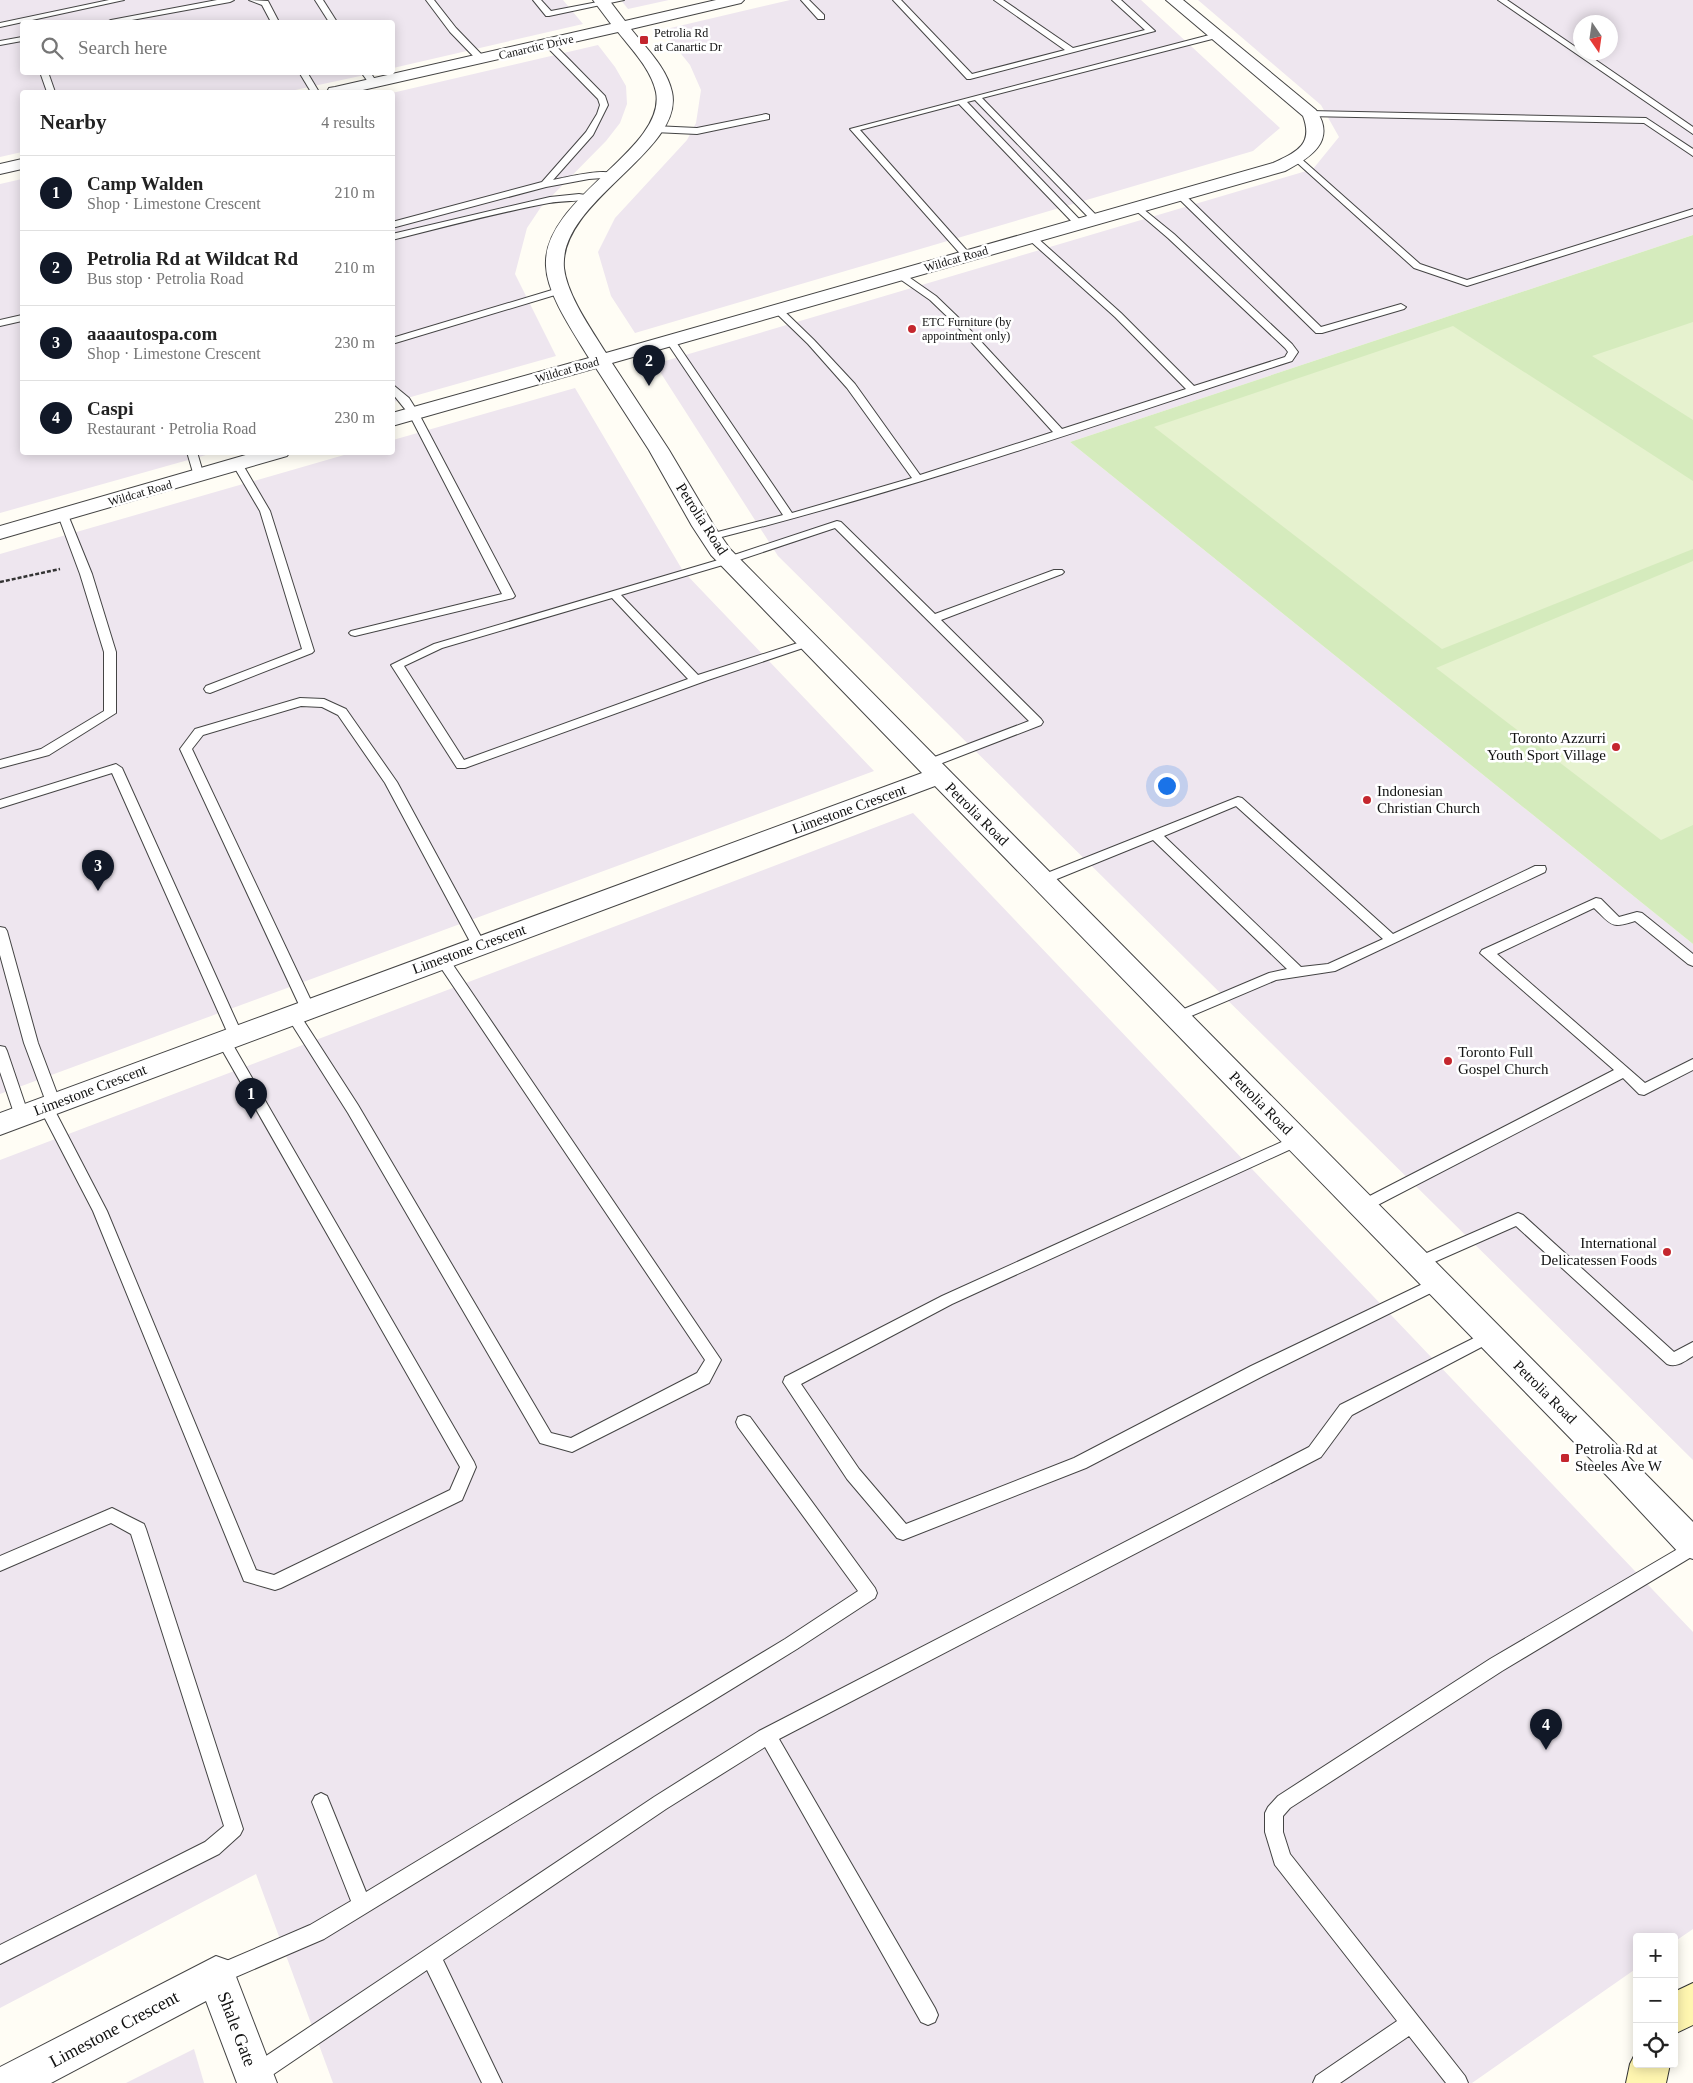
<!DOCTYPE html>
<meta charset="utf-8">
<style>
:root{--surface:#fff;--page:#f6f6f6;--text:#222;--muted:#767676;--line:#e0e0e0;--accent:#111827}
body{margin:0;font-family:Georgia,serif;background:var(--page);color:var(--text)}
.controls{position:absolute;right:15px;bottom:15px;display:grid;overflow:hidden;border-radius:5px;box-shadow:0 2px 12px #0003}
.controls button{width:45px;height:45px;display:grid;place-items:center;padding:0;border:0;border-bottom:1px solid var(--line);background:var(--surface);color:var(--text);font:25px sans-serif}
.compass{position:absolute;left:1573px;top:15px;width:45px;height:45px;border-radius:50%;background:var(--surface);box-shadow:0 2px 12px #0003;rotate:167deg}
.you{position:absolute;left:1166px;top:785px;width:18px;height:18px;margin:-12px;border:4px solid #fff;border-radius:50%;background:#1a73e8;box-shadow:0 0 0 8px #1a73e833}
.badge{display:grid;place-items:center;width:32px;height:32px;border-radius:50%;background:var(--accent);color:#fff;font-size:16px;font-weight:700}
.pin{position:absolute;translate:-50% -41px;filter:drop-shadow(0 1px 2px #0008)}
.pin::after{content:'';position:absolute;top:26px;width:18px;height:15px;background:inherit;clip-path:polygon(0 0,100% 0,50% 100%)}
.list{margin:0;padding:0;list-style:none}
h2{display:flex;justify-content:space-between;align-items:center;height:65px;margin:0;padding:0 20px;font-size:21px}
h2 small{font-size:16px;font-weight:400;color:var(--muted)}
.list li{display:grid;grid-template-columns:32px 1fr auto;gap:15px;align-items:center;box-sizing:border-box;height:75px;padding:0 20px;border-top:1px solid var(--line)}
.list b{display:block;font-size:19px;white-space:nowrap}
.list p{margin:0;font-size:16px;white-space:nowrap;color:var(--muted)}
.list em{font-size:16px;font-style:normal;color:var(--muted)}
.icon{flex:none;width:28px;height:28px;fill:none;stroke:currentColor;stroke-width:2;stroke-linecap:round;stroke-linejoin:round}
.map{position:relative;flex:none;width:1693px;height:2083px;overflow:hidden}
.search{position:absolute;background:var(--surface);box-shadow:0 2px 12px #0003;left:20px;top:20px;width:375px;height:55px;display:flex;align-items:center;gap:12px;box-sizing:border-box;padding:0 18px;border-radius:5px;color:var(--muted);font-size:19px}
.panel{position:absolute;background:var(--surface);box-shadow:0 2px 12px #0003;left:20px;top:90px;width:375px;height:365px;border-radius:5px}
.map>svg:first-child{display:block}
.industrial{fill:#eee6ef;fill-rule:evenodd}
.green{fill:#d5ebbd}
.pitch{fill:#e6f2cf}
.lines{fill:none;stroke-linecap:round;stroke-linejoin:round}
.service-casing{stroke:#444;stroke-width:2}
.minor-casing{stroke:#444;stroke-width:2}
.secondary-casing{stroke:#333;stroke-width:2}
.path{stroke:#333;stroke-width:2.5;stroke-dasharray:4 2;stroke-linecap:butt}
.service{fill:#fff;fill-rule:evenodd}
.minor{fill:#fff;fill-rule:evenodd}
.secondary{fill:#fff6b0;fill-rule:evenodd}
.poi-dot{fill:#c4262e;stroke:#fff;stroke-width:2}
.labels{text-anchor:middle;dominant-baseline:central;stroke-width:5;stroke-linejoin:round;paint-order:stroke}
.far-poi-label{font-size:12px;fill:#111;stroke:#fff;text-anchor:start}
.far-street-label{font-size:12px;fill:#111;stroke:#fff}
.street-label{font-size:15px;fill:#111;stroke:#fff}
.poi-label{font-size:15px;fill:#111;stroke:#fff;text-anchor:start}
.near-street-label{font-size:18px;fill:#111;stroke:#fff}
</style>
<div class="map">
<svg width="1693" height="2083" viewBox="0 0 1693 2083">
<rect width="100%" height="100%" fill="#fffdf5"/>
<g class="industrial">
<path d="M 0,0 L 563,0 L 583,24 L 393,68 L 392,22 L 22,22 L 22,72 L 374,73 L 286,92 L 22,92 L 22,152 L 0,157 Z"/>
<path d="M 621,0 L 669,0 L 628,9 Z"/>
<path d="M 790,0 L 1141,0 L 1280,128 L 1253,151 L 635,333 L 611,296 L 598,252 L 615,218 L 687,140 L 696,123 L 701,90 L 690,65 L 662,30 Z"/>
<path d="M 1198,0 L 1693,0 L 1693,235 L 1070,442 L 1693,944 L 1693,1460 L 778,556 L 655,364 L 1313,169 L 1339,137 L 1321,105 ZM 1580,22 L 1610,22 L 1610,52 L 1580,52 Z"/>
<path d="M 598,45 L 615,67 L 626,86 L 627,104 L 620,123 L 606,141 L 541,207 L 527,228 L 515,274 L 556,356 L 393,402 L 392,93 Z"/>
<path d="M 22,179 L 22,452 L 213,453 L 0,513 L 0,184 Z"/>
<path d="M 575,388 L 683,571 L 874,771 L 0,1094 L 0,554 L 351,453 L 392,452 L 393,440 Z"/>
<path d="M 913,813 L 1693,1632 L 1693,1929 L 1674,1942 L 1674,1937 L 1637,1937 L 1637,1968 L 1472,2083 L 333,2083 L 256,1874 L 0,2008 L 0,1160 Z"/>
<path d="M 194,2049 L 204,2083 L 126,2083 Z"/>
</g>
<path class="green" d="M 1693,235 L 1693,944 L 1070,442 Z"/>
<g class="pitch">
<path d="M 1693,322 L 1693,420 L 1592,356 Z"/>
<path d="M 1453,326 L 1693,481 L 1693,549 L 1442,649 L 1154,427 Z"/>
<path d="M 1693,561 L 1693,825 L 1661,840 L 1436,668 Z"/>
</g>
<g class="lines">
<defs>
<g id="service">
<path d="M 109,0 L 124,0 L 0,27 L 0,23 Z"/>
<path d="M 217,0 L 234,0 L 230,2 L 121,22 L 107,22 L 111,20 Z"/>
<path d="M 249,0 L 268,1 L 279,22 L 271,22 L 262,5 Z"/>
<path d="M 315,0 L 323,0 L 337,22 L 329,22 Z"/>
<path d="M 426,0 L 434,0 L 456,28 L 484,57 L 484,61 L 478,61 L 450,32 Z"/>
<path d="M 533,0 L 541,0 L 551,11 L 608,0 L 624,0 L 549,16 L 546,16 Z"/>
<path d="M 801,0 L 809,0 L 824,15 L 824,19 L 818,19 Z"/>
<path d="M 893,0 L 901,0 L 972,74 L 1065,50 L 994,0 L 1003,0 L 1073,48 L 1145,30 L 1112,0 L 1121,0 L 1155,31 L 970,79 L 967,79 Z"/>
<path d="M 1498,0 L 1507,0 L 1580,50 L 1580,52 L 1584,52 L 1693,127 L 1693,134 Z"/>
<path d="M 1217,33 L 1221,35 L 1220,37 L 982,98 L 1098,217 L 1098,221 L 1092,221 L 975,100 L 967,102 L 1082,222 L 1082,226 L 1076,226 L 959,104 L 860,130 L 970,254 L 970,258 L 964,258 L 850,129 Z"/>
<path d="M 22,37 L 22,41 L 0,45 L 0,41 Z"/>
<path d="M 546,42 L 552,42 L 605,96 L 608,105 L 593,135 L 553,180 C 567,177 607,167 617,175 L 616,177 L 589,179 L 546,187 L 392,228 L 392,222 L 542,182 L 586,132 L 597,114 L 600,105 L 598,99 L 546,46 Z"/>
<path d="M 40,72 L 48,72 L 55,92 L 47,92 Z"/>
<path d="M 299,72 L 307,72 L 319,92 L 311,92 Z"/>
<path d="M 361,72 L 370,72 L 378,84 L 377,86 L 371,86 Z"/>
<path d="M 1310,111 L 1646,118 L 1693,149 L 1693,156 L 1644,123 L 1307,116 L 1307,112 Z"/>
<path d="M 766,114 L 769,115 L 769,119 L 697,134 L 654,132 L 650,129 L 654,126 L 697,128 Z"/>
<path d="M 1297,155 L 1420,264 L 1467,280 L 1693,209 L 1693,215 L 1467,286 L 1414,268 L 1294,160 L 1294,156 Z"/>
<path d="M 1180,192 L 1183,193 L 1321,327 L 1401,304 L 1406,307 L 1404,309 L 1322,333 L 1316,333 L 1177,197 L 1177,193 Z"/>
<path d="M 579,194 L 592,196 L 593,198 C 589,201 558,201 549,203 C 496,213 444,227 392,240 L 392,234 L 550,197 Z"/>
<path d="M 1137,204 L 1174,234 L 1292,344 L 1298,352 L 1292,361 C 1099,424 907,491 710,540 L 706,539 L 705,537 L 706,535 L 783,515 L 666,341 L 668,339 L 674,339 L 792,513 L 912,478 L 847,388 L 808,344 L 775,312 L 775,308 L 781,308 L 814,340 L 855,384 L 920,475 L 1053,432 L 956,325 L 930,300 L 897,277 L 897,273 L 903,273 L 936,296 L 962,321 L 1062,429 L 1186,389 L 1115,317 L 1028,239 L 1028,235 L 1034,235 L 1121,313 L 1194,386 L 1285,357 L 1288,352 L 1285,348 L 1168,238 L 1134,209 L 1134,205 Z"/>
<path d="M 562,287 L 565,288 L 565,292 L 392,344 L 392,338 Z"/>
<path d="M 22,315 L 22,321 L 0,326 L 0,320 Z"/>
<path d="M 392,384 L 409,398 L 419,414 L 515,596 L 513,598 L 355,636 L 351,635 L 349,633 L 351,631 L 502,594 L 409,414 L 392,393 Z"/>
<path d="M 187,452 L 197,452 L 204,476 L 203,478 L 199,479 L 194,476 Z"/>
<path d="M 238,462 L 243,465 L 270,511 L 314,651 L 312,653 L 210,693 L 206,692 L 204,689 L 206,686 L 302,649 L 260,511 L 233,465 Z"/>
<path d="M 63,512 L 68,515 L 92,574 L 116,652 L 116,713 L 49,755 L 0,768 L 0,760 L 41,749 L 104,711 L 104,652 L 80,574 L 58,515 Z"/>
<path d="M 837,521 L 841,522 L 935,614 L 1054,570 L 1062,570 L 1064,572 L 1062,574 L 941,620 L 1041,719 L 1043,722 L 1041,725 L 932,767 L 924,767 L 922,764 L 924,761 L 1029,721 L 835,528 L 733,562 L 621,595 L 698,675 L 804,641 L 812,641 L 814,643 L 812,645 L 708,680 L 465,768 L 457,768 L 391,665 L 434,644 L 725,558 ZM 612,598 L 688,679 L 464,760 L 404,666 L 442,648 Z"/>
<path d="M 300,698 L 324,699 L 346,709 L 397,782 L 486,946 L 484,949 L 474,949 L 385,783 L 338,715 L 322,707 L 301,706 L 203,735 L 192,749 L 315,1009 L 313,1012 L 303,1012 L 301,1009 L 180,749 L 195,729 Z"/>
<path d="M 116,764 L 122,768 L 243,1036 L 241,1039 L 231,1039 L 229,1036 L 112,773 L 0,808 L 0,800 Z"/>
<path d="M 1238,797 L 1242,798 L 1393,934 L 1535,866 L 1545,866 L 1546,869 L 1545,872 L 1335,971 L 1276,980 L 1177,1022 L 1172,1020 L 1170,1017 L 1172,1014 L 1269,973 L 1287,969 L 1153,840 L 1047,883 L 1042,884 L 1036,880 L 1037,877 ZM 1236,806 L 1383,939 L 1328,964 L 1301,967 L 1164,836 Z"/>
<path d="M 1596,898 L 1601,899 L 1619,917 L 1637,912 L 1642,913 L 1693,954 L 1693,966 L 1688,964 L 1635,921 C 1610,929 1612,925 1594,908 L 1497,954 L 1645,1083 L 1693,1059 L 1693,1070 L 1644,1095 L 1639,1094 L 1623,1078 L 1368,1210 L 1363,1212 L 1358,1210 L 1356,1206 L 1358,1202 L 1614,1070 L 1480,953 L 1482,950 Z"/>
<path d="M 0,927 L 5,928 L 7,931 L 38,1043 L 61,1104 L 59,1108 L 54,1109 L 107,1211 L 256,1570 L 274,1575 L 450,1490 L 460,1467 L 217,1041 L 219,1038 L 229,1038 L 474,1462 L 476,1467 L 462,1500 L 281,1588 L 275,1590 L 244,1581 L 93,1211 L 39,1107 L 41,1103 L 46,1102 L 24,1043 L 0,955 Z"/>
<path d="M 442,954 L 447,956 L 721,1360 L 709,1383 L 572,1452 L 540,1443 L 348,1113 L 286,1015 L 288,1012 L 298,1012 L 358,1105 L 551,1433 L 571,1438 L 697,1373 L 705,1360 L 437,962 L 435,959 L 437,956 Z"/>
<path d="M 0,1046 L 5,1047 L 7,1051 L 29,1116 L 27,1120 L 22,1121 L 17,1120 L 15,1116 L 0,1072 Z"/>
<path d="M 1297,1135 L 1302,1136 L 1304,1140 L 1302,1144 L 952,1304 L 801,1384 L 859,1469 L 906,1524 L 1074,1458 L 1251,1366 L 1433,1279 L 1438,1277 L 1443,1279 L 1446,1283 L 1443,1287 L 1263,1376 L 1086,1468 L 903,1540 L 897,1538 L 847,1479 L 783,1382 L 785,1377 L 942,1296 Z"/>
<path d="M 1518,1213 L 1523,1215 L 1674,1352 L 1693,1342 L 1693,1356 C 1685,1361 1677,1368 1667,1364 L 1516,1226 L 1423,1267 L 1418,1269 L 1413,1267 L 1410,1263 L 1413,1259 Z"/>
<path d="M 1490,1330 L 1495,1332 L 1498,1336 L 1495,1340 L 1352,1415 L 1321,1457 L 779,1739 L 935,2008 L 938,2015 L 935,2022 L 928,2025 L 921,2022 L 765,1747 L 666,1809 L 443,1960 L 502,2083 L 482,2083 L 427,1970 L 262,2082 L 248,2082 L 245,2075 L 248,2068 L 654,1797 L 759,1731 L 1309,1447 L 1340,1405 Z"/>
<path d="M 744,1415 L 750,1417 L 875,1588 L 877,1593 L 875,1598 L 797,1649 L 324,1939 L 217,1985 L 210,1982 L 207,1975 L 210,1968 L 310,1925 L 351,1901 L 312,1802 L 315,1796 L 321,1793 L 327,1796 L 366,1892 L 785,1639 L 858,1591 L 738,1427 L 736,1422 L 738,1417 Z"/>
<path d="M 112,1508 L 144,1524 L 146,1529 L 243,1829 L 240,1835 L 219,1854 L 0,1964 L 0,1945 L 205,1842 L 224,1826 L 131,1534 L 111,1523 L 0,1571 L 0,1556 Z"/>
<path d="M 1693,1540 L 1693,1556 L 1502,1671 L 1290,1808 L 1283,1816 L 1283,1832 L 1290,1854 L 1465,2076 L 1468,2083 L 1446,2083 L 1409,2036 L 1340,2083 L 1313,2083 L 1316,2076 L 1397,2021 L 1275,1865 L 1265,1832 L 1265,1813 L 1268,1807 L 1278,1796 L 1490,1659 Z"/>
</g>
<g id="minor">
<path d="M 593,0 L 609,0 L 625,21 L 716,0 L 744,0 L 741,3 L 631,29 C 646,48 667,68 672,92 C 685,151 558,201 564,268 C 567,295 591,329 606,353 L 1273,163 C 1296,152 1314,145 1303,116 L 1166,0 L 1183,0 L 1316,110 C 1337,141 1310,158 1285,171 L 612,363 L 669,450 L 714,526 L 730,549 L 1693,1522 L 1693,1559 L 1681,1555 L 1610,1479 L 935,786 L 0,1135 L 0,1113 L 922,773 L 711,555 L 692,526 L 649,450 L 596,368 L 392,426 L 392,413 L 589,358 C 574,333 547,295 546,266 C 542,198 667,150 656,92 C 651,69 632,50 618,32 L 354,92 L 327,92 L 329,88 L 335,87 L 611,24 Z"/>
<path d="M 22,159 L 22,169 L 0,174 L 0,164 Z"/>
<path d="M 256,452 L 290,452 L 287,456 L 0,539 L 0,526 Z"/>
<path d="M 216,1956 L 230,1961 L 277,2083 L 237,2083 L 206,2001 L 51,2083 L 0,2083 L 0,2067 Z"/>
</g>
<g id="secondary">
<path d="M 1693,1983 L 1693,2025 L 1674,2034 L 1674,1992 Z"/>
<path d="M 1637,2050 L 1637,2064 L 1670,2064 L 1666,2083 L 1626,2083 L 1630,2064 Z"/>
</g>
</defs>
<use href="#service" class="service-casing"/>
<use href="#minor" class="minor-casing"/>
<use href="#secondary" class="secondary-casing"/>
<path class="path" d="M 0,582 L 60,569"/>
<use href="#service" class="service"/>
<use href="#minor" class="minor"/>
<use href="#secondary" class="secondary"/>
</g>
<g class="poi-dot">
<rect x="639" y="35" width="10" height="10" rx="2.5"/>
<circle cx="912" cy="329" r="5"/>
<circle cx="1616" cy="747" r="5"/>
<circle cx="1367" cy="800" r="5"/>
<circle cx="1448" cy="1061" r="5"/>
<circle cx="1667" cy="1252" r="5"/>
<rect x="1560" y="1453" width="10" height="10" rx="2.5"/>
</g>
<g class="labels">
<g class="far-poi-label">
<text x="654" y="33">Petrolia Rd<tspan x="654" dy="14">at Canartic Dr</tspan></text>
<text x="922" y="322">ETC Furniture (by<tspan x="922" dy="14">appointment only)</tspan></text>
</g>
<g class="far-street-label">
<text transform="translate(536 47) rotate(-13)">Canarctic Drive</text>
<text transform="translate(956 259) rotate(-16)">Wildcat Road</text>
<text transform="translate(567 370) rotate(-16)">Wildcat Road</text>
<text transform="translate(140 493) rotate(-16)">Wildcat Road</text>
</g>
<g class="street-label">
<text transform="translate(702 519) rotate(57)">Petrolia Road</text>
<text transform="translate(849 809) rotate(-20)">Limestone Crescent</text>
<text transform="translate(977 814) rotate(45)">Petrolia Road</text>
<text transform="translate(469 949) rotate(-20)">Limestone Crescent</text>
<text transform="translate(90 1090) rotate(-21)">Limestone Crescent</text>
<text transform="translate(1261 1103) rotate(45)">Petrolia Road</text>
<text transform="translate(1545 1392) rotate(45)">Petrolia Road</text>
</g>
<g class="poi-label">
<text x="1606" y="738" text-anchor="end">Toronto Azzurri<tspan x="1606" dy="17">Youth Sport Village</tspan></text>
<text x="1377" y="791">Indonesian<tspan x="1377" dy="17">Christian Church</tspan></text>
<text x="1458" y="1052">Toronto Full<tspan x="1458" dy="17">Gospel Church</tspan></text>
<text x="1657" y="1243" text-anchor="end">International<tspan x="1657" dy="17">Delicatessen Foods</tspan></text>
<text x="1575" y="1449">Petrolia Rd at<tspan x="1575" dy="17">Steeles Ave W</tspan></text>
</g>
<g class="near-street-label">
<text transform="translate(114 2029) rotate(-28)">Limestone Crescent</text>
<text transform="translate(237 2029) rotate(69)">Shale Gate</text>
</g>
</g>
</svg>
<div class="controls">
<button>+</button>
<button>−</button>
<button><svg class="icon" aria-label="locate" viewBox="0 0 24 24"><circle cx="12" cy="12" r="6"/><path d="M12 2v4M12 18v4M2 12h4M18 12h4"/></svg></button>
</div>
<svg class="compass" viewBox="-18 -18 36 36"><path d="M0-13l5 13h-10z" fill="#e53935"/><path d="M0 13l5-13h-10z" fill="#767676"/></svg>
<div class="you"></div>
<div class="pin badge" style="left:251px;top:1119px">1</div>
<div class="pin badge" style="left:649px;top:386px">2</div>
<div class="pin badge" style="left:98px;top:891px">3</div>
<div class="pin badge" style="left:1546px;top:1750px">4</div>
<div class="search"><svg class="icon" aria-label="search" viewBox="0 0 24 24"><circle cx="10" cy="10" r="6"/><path d="M15 15l6 6"/></svg>Search here</div>
<section class="panel">
<h2>Nearby<small>4 results</small></h2>
<ul class="list">
<li><span class="badge">1</span><div><b>Camp Walden</b><p>Shop · Limestone Crescent</p></div><em>210 m</em></li>
<li><span class="badge">2</span><div><b>Petrolia Rd at Wildcat Rd</b><p>Bus stop · Petrolia Road</p></div><em>210 m</em></li>
<li><span class="badge">3</span><div><b>aaaautospa.com</b><p>Shop · Limestone Crescent</p></div><em>230 m</em></li>
<li><span class="badge">4</span><div><b>Caspi</b><p>Restaurant · Petrolia Road</p></div><em>230 m</em></li>
</ul>
</section>
</div>
